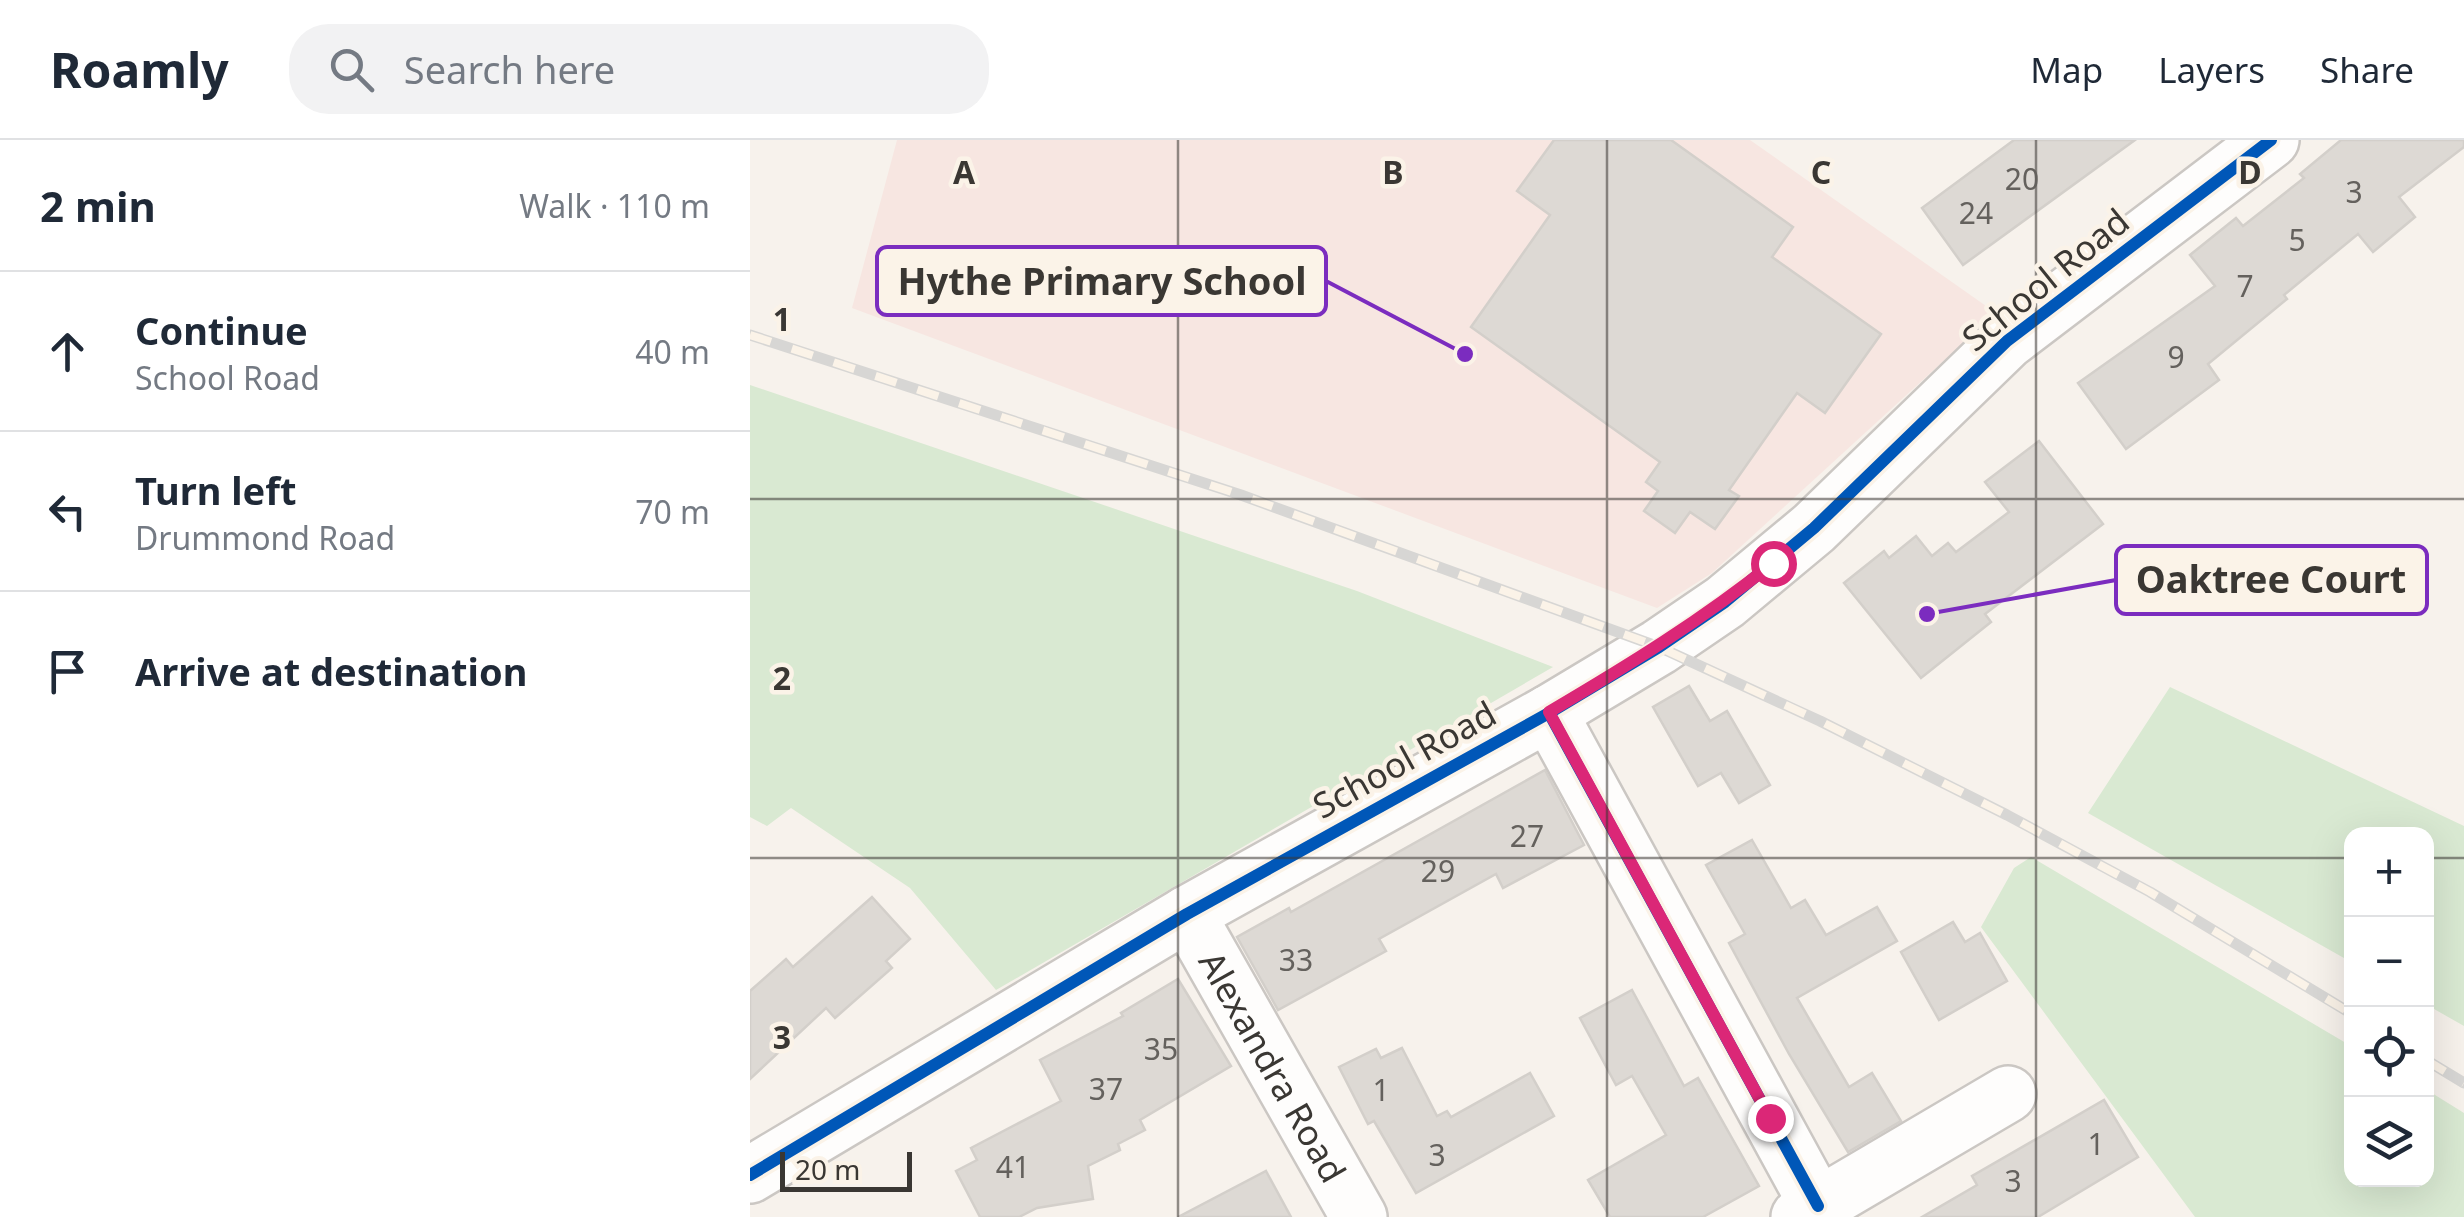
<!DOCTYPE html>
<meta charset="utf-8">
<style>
:root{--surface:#fff;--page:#f2f2f3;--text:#1f2937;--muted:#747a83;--line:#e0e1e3}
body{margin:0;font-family:"Noto Sans",sans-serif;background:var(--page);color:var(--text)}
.controls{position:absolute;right:30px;bottom:30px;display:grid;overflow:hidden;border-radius:20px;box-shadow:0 10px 40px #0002}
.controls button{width:90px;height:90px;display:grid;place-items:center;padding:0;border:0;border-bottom:2px solid var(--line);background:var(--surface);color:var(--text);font:50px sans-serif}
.scale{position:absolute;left:30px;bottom:25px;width:132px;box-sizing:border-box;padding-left:10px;border:5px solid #3a3733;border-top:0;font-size:28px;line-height:35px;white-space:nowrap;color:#3a3733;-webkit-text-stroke:8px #fbf3e8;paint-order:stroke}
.stop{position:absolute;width:30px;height:30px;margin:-22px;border:8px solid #db2777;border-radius:50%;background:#fff}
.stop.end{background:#db2777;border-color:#fff;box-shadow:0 2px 10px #0008}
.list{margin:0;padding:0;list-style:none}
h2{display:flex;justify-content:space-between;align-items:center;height:130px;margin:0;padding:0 40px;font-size:42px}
h2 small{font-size:32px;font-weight:400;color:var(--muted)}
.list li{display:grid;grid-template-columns:65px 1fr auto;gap:30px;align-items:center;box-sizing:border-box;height:160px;padding:0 40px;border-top:2px solid var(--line)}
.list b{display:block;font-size:38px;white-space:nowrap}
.list p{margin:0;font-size:32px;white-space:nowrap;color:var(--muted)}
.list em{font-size:32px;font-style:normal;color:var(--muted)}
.icon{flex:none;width:55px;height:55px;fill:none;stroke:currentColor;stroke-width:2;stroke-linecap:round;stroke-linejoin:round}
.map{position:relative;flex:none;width:1714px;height:1077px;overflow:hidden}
header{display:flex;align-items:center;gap:60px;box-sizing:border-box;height:140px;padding:0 50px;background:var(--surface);border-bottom:2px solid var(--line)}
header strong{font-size:48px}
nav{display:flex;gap:55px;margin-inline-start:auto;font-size:35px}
.search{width:700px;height:90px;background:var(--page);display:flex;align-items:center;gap:25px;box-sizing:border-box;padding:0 35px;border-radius:40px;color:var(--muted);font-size:38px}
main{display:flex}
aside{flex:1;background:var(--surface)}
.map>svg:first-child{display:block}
.education{fill:#f7e6e1}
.green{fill:#d9e9d2}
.building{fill:#ddd9d4;stroke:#d3cfca;stroke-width:2.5}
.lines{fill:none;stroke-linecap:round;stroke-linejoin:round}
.minor-casing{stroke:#cbc7c3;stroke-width:60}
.minor{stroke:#fefdfc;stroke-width:55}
.rail-casing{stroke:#d7d6d4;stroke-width:11}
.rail{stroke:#fbf3e8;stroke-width:8;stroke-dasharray:22;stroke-linecap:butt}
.cycleway-casing{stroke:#fbf3e8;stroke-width:19}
.cycleway{stroke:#0057b8;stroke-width:12}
.route{stroke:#db2777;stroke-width:12}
.grid{fill:none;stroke:#3a3733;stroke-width:2.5;stroke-opacity:0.55}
.labels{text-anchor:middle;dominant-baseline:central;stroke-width:9;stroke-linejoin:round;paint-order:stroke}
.number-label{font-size:30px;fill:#64615d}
.street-label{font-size:35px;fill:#3a3733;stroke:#fbf3e8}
.grid-label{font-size:32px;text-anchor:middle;font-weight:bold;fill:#3a3733;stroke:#fbf3e8;stroke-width:9;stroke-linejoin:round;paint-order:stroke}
.leader{fill:none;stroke:#7b2cbf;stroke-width:4}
.callout-dot{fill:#7b2cbf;stroke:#fbf3e8;stroke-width:4}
.callout{fill:#fbf3e8;stroke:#7b2cbf;stroke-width:4}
.callout-label{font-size:38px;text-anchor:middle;font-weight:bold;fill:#3a3733}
</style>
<header>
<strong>Roamly</strong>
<div class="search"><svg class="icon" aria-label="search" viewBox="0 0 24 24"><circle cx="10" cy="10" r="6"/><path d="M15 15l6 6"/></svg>Search here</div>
<nav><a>Map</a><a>Layers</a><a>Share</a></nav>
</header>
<main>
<aside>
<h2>2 min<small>Walk · 110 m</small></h2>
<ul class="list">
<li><svg class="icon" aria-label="ahead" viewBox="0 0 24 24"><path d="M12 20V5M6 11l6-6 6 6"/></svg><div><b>Continue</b><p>School Road</p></div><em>40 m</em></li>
<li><svg class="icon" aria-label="left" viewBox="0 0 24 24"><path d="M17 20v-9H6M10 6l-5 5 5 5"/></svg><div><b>Turn left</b><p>Drummond Road</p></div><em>70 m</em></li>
<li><svg class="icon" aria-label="arrive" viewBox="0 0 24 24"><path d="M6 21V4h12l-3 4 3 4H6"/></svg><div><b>Arrive at destination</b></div></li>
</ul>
</aside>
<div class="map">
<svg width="1714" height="1077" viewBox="0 0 1714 1077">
<rect width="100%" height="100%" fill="#f7f2ec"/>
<path class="education" d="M 147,0 L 1000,0 L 1246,173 L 962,433 L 907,468 L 102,168 Z"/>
<g class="green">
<path d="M 0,245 L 607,451 L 803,527 L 246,850 L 160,748 L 41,668 L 17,686 L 0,677 Z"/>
<path d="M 1420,547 L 1714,686 L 1714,886 L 1677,865 L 1676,694 L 1602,694 L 1601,822 L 1338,673 Z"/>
<path d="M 1281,717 L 1601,906 L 1602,1040 L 1676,1040 L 1677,950 L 1714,973 L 1714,1077 L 1445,1077 L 1231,787 L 1264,728 Z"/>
</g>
<g class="building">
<path d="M 804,0 L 921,0 L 1043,87 L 1022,117 L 1131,194 L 1075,273 L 1047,253 L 979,350 L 989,356 L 965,389 L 940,372 L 925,393 L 894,371 L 908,351 L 896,342 L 910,322 L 721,187 L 800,75 L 767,51 Z"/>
<path d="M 1264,0 L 1385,0 L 1213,125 L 1172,68 Z"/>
<path d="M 1591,0 L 1714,0 L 1714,7 L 1649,57 L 1665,77 L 1623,112 L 1608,94 L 1534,155 L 1537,159 L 1458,224 L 1469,240 L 1376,309 L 1328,243 L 1465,146 L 1440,115 L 1486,78 L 1493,86 L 1554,38 L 1550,34 Z"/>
<path d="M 1289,301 L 1353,384 L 1235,474 L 1241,482 L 1171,538 L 1094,443 L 1134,411 L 1139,418 L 1166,396 L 1182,416 L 1198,403 L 1206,412 L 1259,372 L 1235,342 Z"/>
<path d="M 939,546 L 960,581 L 977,571 L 1020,645 L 989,663 L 971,633 L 948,646 L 903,567 Z"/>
<path d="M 795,630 L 834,705 L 753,748 L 746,734 L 629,799 L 636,811 L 528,870 L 487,797 L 539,768 L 541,772 Z"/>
<path d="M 1002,700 L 1041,768 L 1055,760 L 1076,795 L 1127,767 L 1147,801 L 1047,858 L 1099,947 L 1122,933 L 1151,981 L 1098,1012 L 1039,914 L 979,803 L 995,794 L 956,725 Z"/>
<path d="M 122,757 L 160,799 L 136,821 L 142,828 L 85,878 L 76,868 L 0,939 L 0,851 L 36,819 L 43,827 Z"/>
<path d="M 1203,782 L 1215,802 L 1230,793 L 1257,841 L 1189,880 L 1151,812 Z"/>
<path d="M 428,839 L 481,926 L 390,980 L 395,990 L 368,1004 L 370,1010 L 338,1026 L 343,1059 L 287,1068 L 269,1077 L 230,1077 L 206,1031 L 227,1020 L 221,1008 L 311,961 L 290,920 L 373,876 L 371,873 Z"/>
<path d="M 882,850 L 934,946 L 948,938 L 1009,1046 L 953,1077 L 860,1077 L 838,1040 L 916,995 L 882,936 L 866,945 L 830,878 Z"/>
<path d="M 652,908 L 687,976 L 697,971 L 701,977 L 780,933 L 804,976 L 666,1053 L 624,981 L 618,984 L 589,927 L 626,909 L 631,918 Z"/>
<path d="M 1354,960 L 1388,1017 L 1288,1077 L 1172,1077 L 1227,1045 L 1222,1036 Z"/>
<path d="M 516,1031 L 541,1077 L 428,1077 Z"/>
</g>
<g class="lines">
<defs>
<g id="minor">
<path d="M 799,573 L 1068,1066"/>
<path id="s1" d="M 437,774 L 609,1077"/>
<path d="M 0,1035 L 437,774 L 799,573 L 909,507 L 975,462 L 1064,388 L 1257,201 L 1521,0"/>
<path d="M 1049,1077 L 1258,954"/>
</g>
</defs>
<use href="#minor" class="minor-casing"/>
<use href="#minor" class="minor"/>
<defs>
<g id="rail">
<path d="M 0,195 L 491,355 L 909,507 L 1070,581 L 1257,675 L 1400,752 L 1602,874"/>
<path d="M 1676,920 L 1714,943"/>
</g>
</defs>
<use href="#rail" class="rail-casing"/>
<use href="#rail" class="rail"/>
<defs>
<g id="cycleway">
<path d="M 799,573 L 1068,1066"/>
<path d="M 0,1035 L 437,774 L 799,573 L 909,507 L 975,462 L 1064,388 L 1257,201 L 1521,0"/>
</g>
</defs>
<use href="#cycleway" class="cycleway-casing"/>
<use href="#cycleway" class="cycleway"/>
</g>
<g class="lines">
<path class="route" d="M 1020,978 L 799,572 C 877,526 952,480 1023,423"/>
</g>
<path class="grid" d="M 428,0 L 428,1077M 857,0 L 857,1077M 1286,0 L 1286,1077M 0,359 L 1714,359M 0,718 L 1602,718M 1676,718 L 1714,718"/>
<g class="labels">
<g class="number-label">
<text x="1272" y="38">20</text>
<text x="1604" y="51">3</text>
<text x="1226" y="72">24</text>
<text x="1547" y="99">5</text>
<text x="1495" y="145">7</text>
<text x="1426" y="216">9</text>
<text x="777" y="695">27</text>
<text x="688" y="730">29</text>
<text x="546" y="819">33</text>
<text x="411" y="908">35</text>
<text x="356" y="948">37</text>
<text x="631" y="949">1</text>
<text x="1346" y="1003">1</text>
<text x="687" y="1014">3</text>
<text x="263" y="1026">41</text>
<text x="1263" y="1040">3</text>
</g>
<g class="street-label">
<text transform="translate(1295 139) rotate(-39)">School Road</text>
<text transform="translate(654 619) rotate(-29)">School Road</text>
<text stroke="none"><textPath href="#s1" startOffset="175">Alexandra Road</textPath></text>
</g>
</g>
<g class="grid-label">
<text x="214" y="44">A</text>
<text x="643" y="44">B</text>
<text x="1071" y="44">C</text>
<text x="1500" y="44">D</text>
<text x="32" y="191">1</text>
<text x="32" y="550">2</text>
<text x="32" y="909">3</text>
</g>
<path class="leader" d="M715 214L576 141M1177 474L1366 440"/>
<g class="callout-dot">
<circle cx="715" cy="214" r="10"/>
<circle cx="1177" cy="474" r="10"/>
</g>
<g class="callout">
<rect x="127" y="107" width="449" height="68" rx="10"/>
<rect x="1366" y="406" width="311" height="68" rx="10"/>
</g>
<g class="callout-label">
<text x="352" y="155">Hythe Primary School</text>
<text x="1521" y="453">Oaktree Court</text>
</g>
</svg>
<div class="controls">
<button>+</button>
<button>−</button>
<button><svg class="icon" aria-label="locate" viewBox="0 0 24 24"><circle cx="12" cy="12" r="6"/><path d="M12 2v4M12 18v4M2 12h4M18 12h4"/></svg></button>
<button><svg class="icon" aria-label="layers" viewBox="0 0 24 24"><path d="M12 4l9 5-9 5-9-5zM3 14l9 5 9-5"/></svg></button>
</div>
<div class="scale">20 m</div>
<div class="stop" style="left:1023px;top:423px"></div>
<div class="stop end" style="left:1020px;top:978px"></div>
</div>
</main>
